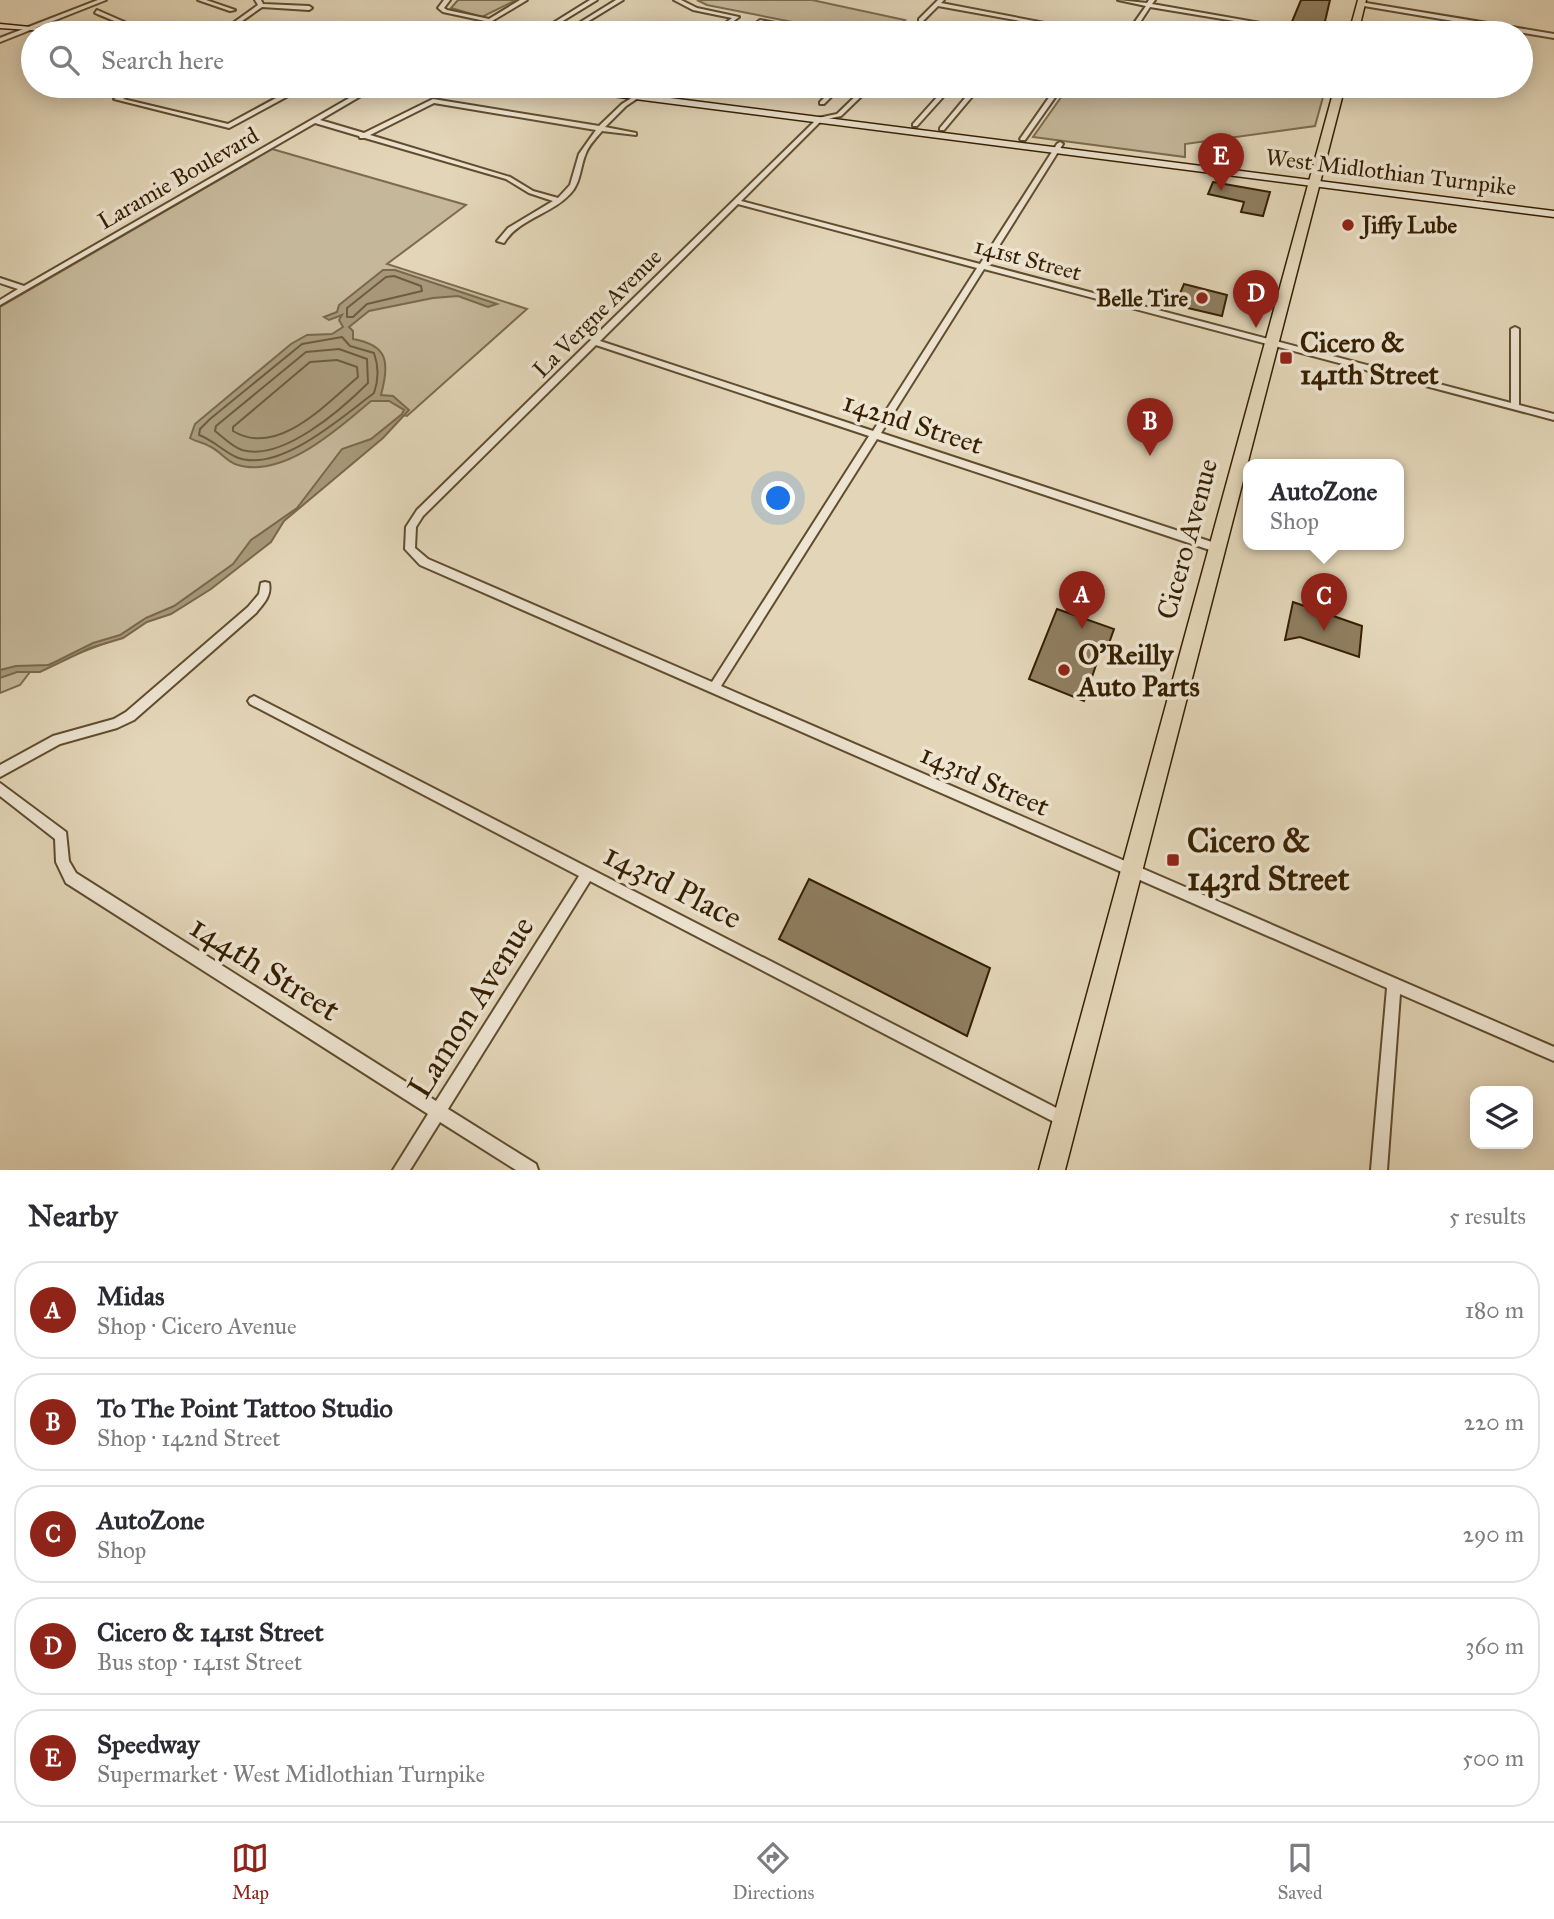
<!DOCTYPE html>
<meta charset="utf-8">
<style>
:root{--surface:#fff;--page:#f7f7f7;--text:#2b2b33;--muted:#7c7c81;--line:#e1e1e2;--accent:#8f2418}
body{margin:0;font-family:"IM FELL Great Primer",serif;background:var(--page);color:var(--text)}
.controls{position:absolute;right:21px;bottom:21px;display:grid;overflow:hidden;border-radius:14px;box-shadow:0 4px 18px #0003}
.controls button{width:63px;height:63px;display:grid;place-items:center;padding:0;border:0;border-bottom:2px solid var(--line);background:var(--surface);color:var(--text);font:35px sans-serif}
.you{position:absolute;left:779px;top:499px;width:24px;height:24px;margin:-18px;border:5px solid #fff;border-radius:50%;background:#1a73e8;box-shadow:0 0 0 10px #1a73e833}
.badge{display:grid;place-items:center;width:46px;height:46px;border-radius:50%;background:var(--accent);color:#fff;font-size:23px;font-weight:700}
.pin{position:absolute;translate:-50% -58px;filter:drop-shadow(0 2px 4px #0008)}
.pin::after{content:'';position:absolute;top:37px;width:24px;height:21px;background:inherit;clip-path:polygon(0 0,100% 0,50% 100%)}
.popup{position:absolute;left:1243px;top:459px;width:161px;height:91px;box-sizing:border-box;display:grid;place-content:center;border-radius:14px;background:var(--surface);filter:drop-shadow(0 2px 5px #0005);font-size:23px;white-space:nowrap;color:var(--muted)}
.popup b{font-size:26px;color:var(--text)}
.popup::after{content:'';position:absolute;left:50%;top:100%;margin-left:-14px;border:14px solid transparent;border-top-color:var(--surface)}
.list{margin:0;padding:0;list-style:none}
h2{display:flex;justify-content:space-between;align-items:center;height:91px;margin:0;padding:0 28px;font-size:30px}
h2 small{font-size:23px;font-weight:400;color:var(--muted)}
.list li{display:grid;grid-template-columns:46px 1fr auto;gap:21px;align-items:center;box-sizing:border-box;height:98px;margin:0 14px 14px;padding:0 14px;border:2px solid var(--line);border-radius:28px}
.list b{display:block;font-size:26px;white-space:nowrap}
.list p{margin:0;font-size:23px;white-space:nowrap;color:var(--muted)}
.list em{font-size:23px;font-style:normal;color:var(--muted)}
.icon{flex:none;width:38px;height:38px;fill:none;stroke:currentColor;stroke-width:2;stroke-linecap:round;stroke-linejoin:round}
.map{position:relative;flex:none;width:1554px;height:1170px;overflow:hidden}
.search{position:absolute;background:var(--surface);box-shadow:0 4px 18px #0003;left:21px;right:21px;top:21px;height:77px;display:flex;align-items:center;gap:18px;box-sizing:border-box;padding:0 24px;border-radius:38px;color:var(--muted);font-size:26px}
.sheet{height:651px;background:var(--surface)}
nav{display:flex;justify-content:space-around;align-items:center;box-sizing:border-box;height:98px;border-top:2px solid var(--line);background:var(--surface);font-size:19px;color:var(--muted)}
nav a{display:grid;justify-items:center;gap:4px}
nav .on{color:var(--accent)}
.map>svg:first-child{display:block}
.green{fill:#c5b799;stroke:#7d6b4c;stroke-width:2}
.water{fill:#a89879;stroke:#7a6849;stroke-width:2}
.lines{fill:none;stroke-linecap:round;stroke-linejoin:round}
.shore{stroke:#6e5c3c;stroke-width:2}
.building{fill:#8f7e60;stroke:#351f00;stroke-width:2}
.minor-casing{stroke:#604d2e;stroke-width:4}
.secondary-casing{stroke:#351f00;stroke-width:3}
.primary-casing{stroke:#351f00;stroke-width:3}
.minor{fill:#ede4d1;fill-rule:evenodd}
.secondary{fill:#ede4d1;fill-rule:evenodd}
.primary{fill:#e3d6b8;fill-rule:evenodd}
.poi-dot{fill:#8f2418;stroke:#ede4d1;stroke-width:2.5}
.labels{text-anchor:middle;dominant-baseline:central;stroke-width:7;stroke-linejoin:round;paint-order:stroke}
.far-street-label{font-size:23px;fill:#351f00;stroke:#ede4d1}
.far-poi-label{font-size:23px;font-weight:bold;fill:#351f00;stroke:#ede4d1;text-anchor:start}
.poi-label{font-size:28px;font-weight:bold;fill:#351f00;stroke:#ede4d1;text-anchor:start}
.street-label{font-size:28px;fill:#351f00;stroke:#ede4d1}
.near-poi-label{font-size:33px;font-weight:bold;fill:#351f00;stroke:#ede4d1;text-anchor:start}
.near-street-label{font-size:33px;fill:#351f00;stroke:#ede4d1}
</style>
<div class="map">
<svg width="1554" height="1170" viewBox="0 0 1554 1170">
<rect width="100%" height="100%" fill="#e3d6b8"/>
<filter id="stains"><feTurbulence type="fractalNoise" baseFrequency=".00286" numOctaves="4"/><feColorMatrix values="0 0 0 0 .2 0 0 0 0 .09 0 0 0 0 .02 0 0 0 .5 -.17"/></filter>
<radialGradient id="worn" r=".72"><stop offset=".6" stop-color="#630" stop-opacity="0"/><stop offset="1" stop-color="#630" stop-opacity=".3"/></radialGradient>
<g class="green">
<path d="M 458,0 L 516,0 L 482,17 L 451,8 Z"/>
<path d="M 697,0 L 812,0 L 905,20 L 892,33 L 848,33 L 707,5 Z"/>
<path d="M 1069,86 L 1266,86 L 1323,97 L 1315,126 L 1185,144 L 1185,157 L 1033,137 Z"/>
<path d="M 272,149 L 466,205 L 387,264 L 527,309 L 407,416 L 403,415 L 283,521 L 267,542 L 170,612 L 151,618 L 126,635 L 30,672 L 20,685 L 0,693 L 0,307 Z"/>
</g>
<path class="water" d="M 383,270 L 395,270 L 497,304 L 488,307 L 458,296 L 433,298 L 369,311 L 349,327 L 353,331 L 353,339 C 388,345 390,362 381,395 L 393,396 L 409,410 L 383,438 L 284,521 L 271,542 L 211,589 L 171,614 L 147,622 L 123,638 L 90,648 L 40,672 L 17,672 L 0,678 L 0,670 L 16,666 L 49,665 L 93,643 L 120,635 L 146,618 L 174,606 L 233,564 L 251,540 L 297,508 L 342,449 L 371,439 L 402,414 L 404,410 L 389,401 L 371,401 C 339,428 282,481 235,464 C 225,460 219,450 209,446 C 203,442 196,442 190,438 L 195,424 L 291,344 L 307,335 L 332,334 L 343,327 L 339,320 L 342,315 L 329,320 L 324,317 L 337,312 L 339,305 Z"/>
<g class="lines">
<g class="shore">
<path d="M 394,276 L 421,286 L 422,291 L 367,304 L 353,317 L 347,317 L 347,308 L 386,277 Z"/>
<path d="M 342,337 L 350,346 L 374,353 C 379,367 379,379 374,393 C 343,416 278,475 236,457 C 223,451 213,440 199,435 L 200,429 L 210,419 L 302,344 Z"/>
<path d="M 339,349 L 367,359 L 368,383 C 342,409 282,462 242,450 C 232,447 223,437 215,431 L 216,426 L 306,352 Z"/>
<path d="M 337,360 L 357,367 L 358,377 C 326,404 277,458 233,431 L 233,427 L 310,362 Z"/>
</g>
</g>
<g class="building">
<path d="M 1301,0 L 1330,0 L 1323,30 L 1291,24 Z"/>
<path d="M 1213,182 L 1270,192 L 1263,216 L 1241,212 L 1244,202 L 1208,194 Z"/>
<path d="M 1184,284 L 1227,295 L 1222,316 L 1175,305 Z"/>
<path d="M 1293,602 L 1362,626 L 1359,657 L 1300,637 L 1285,640 Z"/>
<path d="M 1057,609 L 1114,629 L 1107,649 L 1102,647 L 1084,701 L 1029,679 Z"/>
<path d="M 809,879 L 990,968 L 967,1036 L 779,939 Z"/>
</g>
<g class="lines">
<defs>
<g id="minor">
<path d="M 98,0 L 106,0 L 0,42 L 0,38 Z"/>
<path d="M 198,0 L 206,0 L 235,10 L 230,11 Z"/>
<path d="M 255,0 L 261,0 L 263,4 L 309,6 L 312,8 L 309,10 L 262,7 L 225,33 L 219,33 L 258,5 Z"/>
<path d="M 444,0 L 450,0 L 444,8 L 447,10 L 489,19 L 520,0 L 527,0 L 472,33 L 466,33 L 485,21 L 443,12 L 438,8 Z"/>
<path d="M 590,0 L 597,0 L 543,33 L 537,33 Z"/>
<path d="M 616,0 L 623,0 L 569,33 L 563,33 Z"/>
<path d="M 674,0 L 681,0 L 697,8 L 739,17 L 718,33 L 712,33 L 732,18 L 693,10 Z"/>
<path d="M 938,0 L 944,0 L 941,3 L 1097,33 L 1087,33 L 938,6 L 923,21 L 919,21 L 919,19 Z"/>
<path d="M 1118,0 L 1147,3 L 1149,0 L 1155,0 L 1152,4 L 1318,33 L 1307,33 L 1150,7 L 1133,33 L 1127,33 L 1146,6 Z"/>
<path d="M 1360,2 L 1554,34 L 1554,38 L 1358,5 Z"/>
<path d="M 97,10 L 129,24 L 171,33 C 144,34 119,23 95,13 Z"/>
<path d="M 760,20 L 815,31 L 818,33 L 808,33 L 761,24 L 748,33 L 742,33 Z"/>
<path d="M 317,28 L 334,33 L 317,32 L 296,33 Z"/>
<path d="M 139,86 L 146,86 L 123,99 L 228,124 L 298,86 L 318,86 L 364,90 L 371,86 L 378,86 L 320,120 L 364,133 L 433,99 L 599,126 L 622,104 L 638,94 L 641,96 L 626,106 L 605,127 L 636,133 L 636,135 L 602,131 C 596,138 589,145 586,153 C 580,167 581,183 570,194 C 552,214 518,219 504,243 L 497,241 L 508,228 L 553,201 L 529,193 L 506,179 L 365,138 L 360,138 L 359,136 L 315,123 L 0,305 L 0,300 L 18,289 L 0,283 L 0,278 L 24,286 L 358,93 L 303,88 L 229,128 L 114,99 ZM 434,103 L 596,130 L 579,154 L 570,185 L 558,198 L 533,191 L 510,177 L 370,135 Z"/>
<path d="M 627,86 L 633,86 L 627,91 L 624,89 Z"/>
<path d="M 836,86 L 842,86 L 824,104 L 820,104 L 820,102 Z"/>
<path d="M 866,86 L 872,86 L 841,116 L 822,120 L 741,201 L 980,264 L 1057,144 L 1060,142 L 1063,144 L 987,265 L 1511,403 L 1511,329 L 1515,327 L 1519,329 L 1519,405 L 1554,414 L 1554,420 L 984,269 L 881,433 L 1221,545 L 1222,548 L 1221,551 L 1213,551 L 877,439 L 721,686 L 1554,1047 L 1554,1061 L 1400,994 L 1387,1170 L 1371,1170 L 1387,988 L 420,565 L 405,549 L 406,527 L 417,510 L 818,118 L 837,114 ZM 738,204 L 977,268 L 873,431 L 600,341 ZM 596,345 L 869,436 L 712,682 L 428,559 L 415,548 L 416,527 L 423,516 Z"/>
<path d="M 947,86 L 953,86 L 917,126 L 913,126 L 913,124 Z"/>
<path d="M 975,86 L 981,86 L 944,130 L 940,130 L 940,128 Z"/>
<path d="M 1057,86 L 1063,86 L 1025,140 L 1021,140 L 1020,139 Z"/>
<path d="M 265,582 L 269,583 C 272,596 263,604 256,613 L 134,720 L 117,728 L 60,744 L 0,777 L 0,765 L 53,736 L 114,719 L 126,712 L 248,607 L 259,594 L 261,583 Z"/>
<path d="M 254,696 L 1070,1115 L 1073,1120 L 1070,1125 L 1065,1128 L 1060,1125 L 590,881 L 448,1109 L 536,1164 L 538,1170 L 516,1170 L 440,1122 L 410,1170 L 393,1170 L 428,1114 L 66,883 L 56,862 L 55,839 L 0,796 L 0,783 L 66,832 L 69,861 L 76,873 L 436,1101 L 579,876 L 250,704 L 248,701 L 250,698 Z"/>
</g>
<g id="secondary">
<path d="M 0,24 L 71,31 L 75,33 L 0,28 Z"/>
<path d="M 553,86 L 576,86 L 1554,211 L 1554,217 L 557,89 Z"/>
</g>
<g id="primary">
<path d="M 1358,0 L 1366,0 L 1358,33 L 1349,33 Z"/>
<path d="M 1335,86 L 1345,86 L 1065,1170 L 1039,1170 Z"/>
</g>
</defs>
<use href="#minor" class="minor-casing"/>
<use href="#secondary" class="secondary-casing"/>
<use href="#primary" class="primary-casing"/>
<use href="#minor" class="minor"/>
<use href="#secondary" class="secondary"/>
<use href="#primary" class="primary"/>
</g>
<g class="poi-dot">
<circle cx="1348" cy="225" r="7"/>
<circle cx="1202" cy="298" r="7"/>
<rect x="1279" y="351" width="14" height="14" rx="3.5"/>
<circle cx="1064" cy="670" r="7"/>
<rect x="1166" y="853" width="14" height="14" rx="3.5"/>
</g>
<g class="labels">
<g class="far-street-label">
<text transform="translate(1391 172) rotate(7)">West Midlothian Turnpike</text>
<text transform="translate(178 178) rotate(-30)">Laramie Boulevard</text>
<text transform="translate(1028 259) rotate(15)">141st Street</text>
<text transform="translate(597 313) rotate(-45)">La Vergne Avenue</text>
</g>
<g class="far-poi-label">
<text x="1362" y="225">Jiffy Lube</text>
<text x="1188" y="298" text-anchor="end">Belle Tire</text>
</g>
<g class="poi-label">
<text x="1300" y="342">Cicero &amp;<tspan x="1300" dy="32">141th Street</tspan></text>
<text x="1078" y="654">O'Reilly<tspan x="1078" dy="32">Auto Parts</tspan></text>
</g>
<g class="street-label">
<text transform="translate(913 423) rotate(18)">142nd Street</text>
<text transform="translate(1187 539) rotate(-75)">Cicero Avenue</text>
<text transform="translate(985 780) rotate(24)">143rd Street</text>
</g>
<g class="near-poi-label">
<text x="1187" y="841">Cicero &amp;<tspan x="1187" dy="38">143rd Street</tspan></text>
</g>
<g class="near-street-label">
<text transform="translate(673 886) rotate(27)">143rd Place</text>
<text transform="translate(265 968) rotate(32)">144th Street</text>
<text transform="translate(471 1007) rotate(-58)">Lamon Avenue</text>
</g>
</g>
<rect width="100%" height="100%" filter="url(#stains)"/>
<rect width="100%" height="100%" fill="url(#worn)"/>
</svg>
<div class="controls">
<button><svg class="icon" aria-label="layers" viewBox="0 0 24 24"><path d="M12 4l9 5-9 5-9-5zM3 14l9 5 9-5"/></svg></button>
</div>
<div class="you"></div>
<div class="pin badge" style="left:1082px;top:629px">A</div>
<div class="pin badge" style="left:1150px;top:456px">B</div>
<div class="pin badge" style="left:1324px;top:631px">C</div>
<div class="popup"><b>AutoZone</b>Shop</div>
<div class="pin badge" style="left:1256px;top:328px">D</div>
<div class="pin badge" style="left:1221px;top:191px">E</div>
<div class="search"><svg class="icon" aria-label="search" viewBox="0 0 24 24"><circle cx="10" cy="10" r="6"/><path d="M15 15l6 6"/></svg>Search here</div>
</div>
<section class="sheet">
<h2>Nearby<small>5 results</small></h2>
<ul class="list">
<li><span class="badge">A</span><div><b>Midas</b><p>Shop · Cicero Avenue</p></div><em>180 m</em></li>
<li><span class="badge">B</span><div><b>To The Point Tattoo Studio</b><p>Shop · 142nd Street</p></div><em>220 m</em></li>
<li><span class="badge">C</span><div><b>AutoZone</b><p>Shop</p></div><em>290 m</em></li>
<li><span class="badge">D</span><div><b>Cicero &amp; 141st Street</b><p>Bus stop · 141st Street</p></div><em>360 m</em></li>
<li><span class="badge">E</span><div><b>Speedway</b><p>Supermarket · West Midlothian Turnpike</p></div><em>500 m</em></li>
</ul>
</section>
<nav>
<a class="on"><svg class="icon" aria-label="map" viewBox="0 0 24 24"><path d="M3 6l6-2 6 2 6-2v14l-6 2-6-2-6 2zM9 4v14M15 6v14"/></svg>Map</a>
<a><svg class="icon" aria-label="directions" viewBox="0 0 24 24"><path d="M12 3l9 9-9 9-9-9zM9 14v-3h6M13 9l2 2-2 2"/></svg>Directions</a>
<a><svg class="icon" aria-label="saved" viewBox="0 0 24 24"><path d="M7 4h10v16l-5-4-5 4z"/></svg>Saved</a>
</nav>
